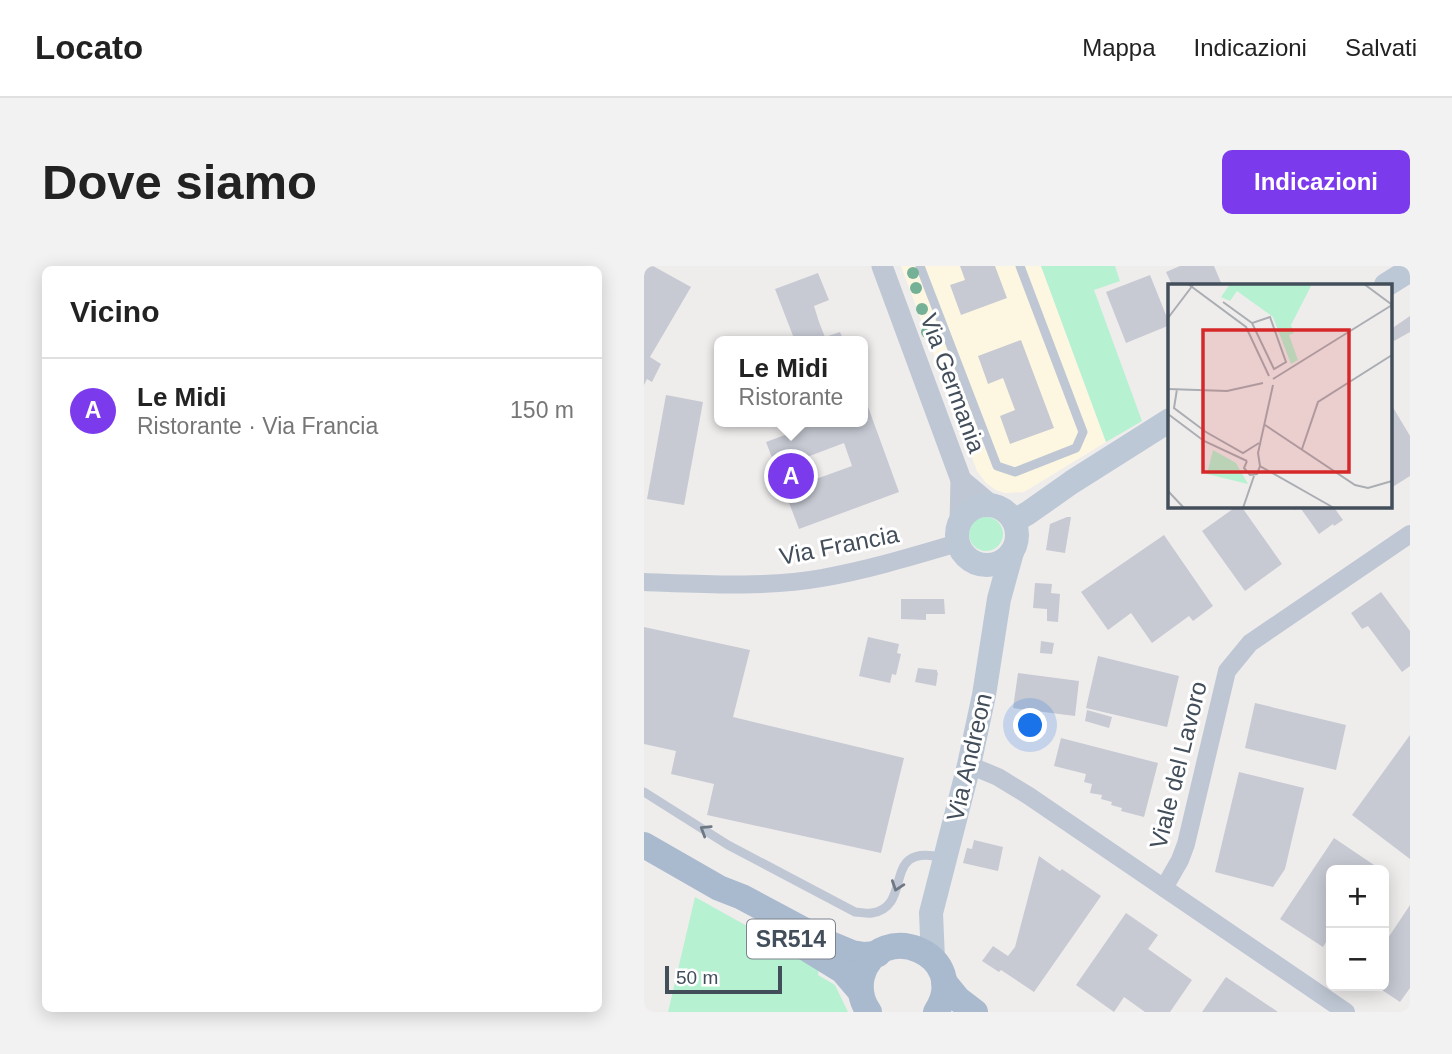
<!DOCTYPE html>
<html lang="it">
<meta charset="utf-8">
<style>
:root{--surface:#fff;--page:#f2f2f2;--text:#222;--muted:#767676;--line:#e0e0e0;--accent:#7c3aed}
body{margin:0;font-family:Arial,sans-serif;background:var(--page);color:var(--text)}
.controls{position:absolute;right:21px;bottom:21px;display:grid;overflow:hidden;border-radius:10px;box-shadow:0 4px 18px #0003}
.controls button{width:63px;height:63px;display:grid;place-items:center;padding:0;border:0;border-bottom:2px solid var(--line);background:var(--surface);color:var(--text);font:35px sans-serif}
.scale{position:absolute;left:21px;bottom:18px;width:117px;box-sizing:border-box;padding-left:7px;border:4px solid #434e5b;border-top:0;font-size:19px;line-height:24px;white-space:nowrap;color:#434e5b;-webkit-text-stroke:5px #fff;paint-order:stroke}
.you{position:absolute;left:387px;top:460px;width:24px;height:24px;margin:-18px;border:5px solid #fff;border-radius:50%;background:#1a73e8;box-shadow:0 0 0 10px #1a73e833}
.badge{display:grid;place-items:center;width:46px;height:46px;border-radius:50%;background:var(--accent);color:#fff;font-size:23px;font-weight:700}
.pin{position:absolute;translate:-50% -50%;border:4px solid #fff;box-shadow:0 2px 7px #0006}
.popup{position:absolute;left:70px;top:70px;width:154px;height:91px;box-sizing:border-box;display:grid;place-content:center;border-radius:10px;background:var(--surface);filter:drop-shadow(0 2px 5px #0005);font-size:23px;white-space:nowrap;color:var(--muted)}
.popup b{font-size:26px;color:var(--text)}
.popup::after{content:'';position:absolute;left:50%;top:100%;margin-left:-14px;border:14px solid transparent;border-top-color:var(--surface)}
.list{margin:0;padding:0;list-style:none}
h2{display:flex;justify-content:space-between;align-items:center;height:91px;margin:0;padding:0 28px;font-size:30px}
h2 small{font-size:23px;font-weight:400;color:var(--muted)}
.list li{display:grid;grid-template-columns:46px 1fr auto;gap:21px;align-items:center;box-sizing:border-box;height:105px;padding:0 28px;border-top:2px solid var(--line)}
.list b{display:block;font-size:26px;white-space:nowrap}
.list p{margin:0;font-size:23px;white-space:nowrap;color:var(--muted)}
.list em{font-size:23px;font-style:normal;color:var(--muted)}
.map{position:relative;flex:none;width:766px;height:746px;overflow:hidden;border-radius:10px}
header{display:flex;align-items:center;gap:42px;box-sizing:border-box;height:98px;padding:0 35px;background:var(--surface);border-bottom:2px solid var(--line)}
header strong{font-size:33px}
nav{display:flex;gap:38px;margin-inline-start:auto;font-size:24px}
.intro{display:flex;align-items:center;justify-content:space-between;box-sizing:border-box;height:168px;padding:0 42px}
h1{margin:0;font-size:49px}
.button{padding:18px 32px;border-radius:10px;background:var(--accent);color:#fff;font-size:24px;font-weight:700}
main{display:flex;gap:42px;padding:0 42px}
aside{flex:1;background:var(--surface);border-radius:10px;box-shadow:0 4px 18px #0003}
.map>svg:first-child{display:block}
.commercial{fill:#fdf7e2}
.green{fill:#b6f1d1}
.building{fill:#c7cad3;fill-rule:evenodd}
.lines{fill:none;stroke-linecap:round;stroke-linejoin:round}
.service{stroke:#bec7d3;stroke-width:9}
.minor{stroke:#bec7d3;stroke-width:18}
.tertiary{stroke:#bec7d3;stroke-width:21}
.secondary{stroke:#bdc8d7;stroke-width:24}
.primary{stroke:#a9b9ce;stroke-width:26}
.tree{fill:#74b196}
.oneway{stroke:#6e7885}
.labels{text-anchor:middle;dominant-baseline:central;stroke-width:6;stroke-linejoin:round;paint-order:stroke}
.shield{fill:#fff;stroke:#7b838c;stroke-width:2}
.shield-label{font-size:23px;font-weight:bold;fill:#434e5b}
.street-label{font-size:24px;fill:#434e5b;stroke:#fff}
.inset-road{fill:none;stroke:#aaadb2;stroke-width:2}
.view{fill:#d62828;fill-opacity:0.15;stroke:#d62828;stroke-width:3.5}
.inset-edge{fill:none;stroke:#434e5b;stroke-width:3.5}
</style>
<header>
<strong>Locato</strong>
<nav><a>Mappa</a><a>Indicazioni</a><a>Salvati</a></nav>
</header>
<div class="intro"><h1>Dove siamo</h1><a class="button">Indicazioni</a></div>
<main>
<aside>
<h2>Vicino<small></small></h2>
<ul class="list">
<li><span class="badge">A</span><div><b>Le Midi</b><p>Ristorante · Via Francia</p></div><em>150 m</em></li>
</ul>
</aside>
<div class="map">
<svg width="766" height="746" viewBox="0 0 766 746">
<rect width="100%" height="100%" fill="#efecec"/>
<path class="commercial" d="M 257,0 L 397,0 L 462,176 L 380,226 L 361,227 L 352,224 L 342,217 L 333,205 Z"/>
<g class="green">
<path d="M 397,0 L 471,0 L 476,15 L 450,24 L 498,155 L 462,176 Z"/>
<circle cx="342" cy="268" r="17"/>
<path d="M 51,631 L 175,700 L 174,709 L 191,719 L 204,746 L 24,746 Z"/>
</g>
<g class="building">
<path d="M 0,0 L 9,0 L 47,21 L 6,91 L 17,98 L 8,116 L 3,113 L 0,119 Z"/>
<path d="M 316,0 L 351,0 L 363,32 L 317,49 L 306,19 L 321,14 Z"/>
<path d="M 536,0 L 570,0 L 578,19 L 528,19 L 522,6 Z"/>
<path d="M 174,7 L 185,34 L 170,40 L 175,56 L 181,71 L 196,66 L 200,75 L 151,75 L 131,23 Z"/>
<path d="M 506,9 L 526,59 L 482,77 L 462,26 Z"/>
<path d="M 766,50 L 766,66 L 750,75 L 747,71 L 747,63 Z"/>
<path d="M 377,74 L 410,162 L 366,178 L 356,150 L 371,144 L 359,112 L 344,118 L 334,90 Z"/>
<path d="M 22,129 L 59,136 L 40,239 L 3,233 Z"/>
<path d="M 223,138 L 255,226 L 155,263 L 122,176 L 176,156 L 219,156 L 219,140 ZM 200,177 L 208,200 L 172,213 L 163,191 Z"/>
<path d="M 747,138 L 766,170 L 766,210 L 747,222 Z"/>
<path d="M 593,240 L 597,240 L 638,298 L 601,325 L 558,265 Z"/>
<path d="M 648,240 L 689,240 L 699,254 L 690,260 L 689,258 L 675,268 L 655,240 L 651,244 Z"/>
<path d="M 423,251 L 427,251 L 421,287 L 402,284 L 406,258 Z"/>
<path d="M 520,269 L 569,340 L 549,355 L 545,350 L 508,377 L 487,347 L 464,364 L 437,326 Z"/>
<path d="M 391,317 L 408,318 L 407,327 L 416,328 L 414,356 L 403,355 L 403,343 L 389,342 Z"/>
<path d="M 737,326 L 766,365 L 766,400 L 758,406 L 724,360 L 718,363 L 707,347 Z"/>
<path d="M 257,333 L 300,333 L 301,348 L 282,348 L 282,354 L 257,353 Z"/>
<path d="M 0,361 L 106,384 L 89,451 L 260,492 L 237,587 L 63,549 L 70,518 L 27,508 L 32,485 L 0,478 Z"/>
<path d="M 224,371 L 255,378 L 253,387 L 257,388 L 252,409 L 248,408 L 246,417 L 215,410 Z"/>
<path d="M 397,375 L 410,377 L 408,388 L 396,387 Z"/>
<path d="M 454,390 L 535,410 L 523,461 L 442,442 Z"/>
<path d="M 274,402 L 293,404 L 293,406 L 294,407 L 292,420 L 271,416 Z"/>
<path d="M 374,407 L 435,415 L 431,450 L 369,442 Z"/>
<path d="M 611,437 L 702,459 L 692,504 L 601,482 Z"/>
<path d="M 443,444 L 468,451 L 465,462 L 441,455 Z"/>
<path d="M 766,469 L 766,593 L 708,549 Z"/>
<path d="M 417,472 L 514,497 L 500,551 L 477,545 L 478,542 L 467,539 L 468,536 L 457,533 L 458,529 L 446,527 L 448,518 L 440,516 L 442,508 L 410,500 Z"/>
<path d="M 595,506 L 660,522 L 641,603 L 629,621 L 571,606 Z"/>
<path d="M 690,572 L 733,601 L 731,604 L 687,604 L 687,668 L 679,681 L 636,653 Z"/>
<path d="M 330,574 L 359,581 L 354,605 L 319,597 L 323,582 L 328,583 Z"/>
<path d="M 395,590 L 416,605 L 418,603 L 457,630 L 390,726 L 357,704 L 355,706 L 338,695 L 349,680 L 364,690 L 371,681 Z"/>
<path d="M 766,639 L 766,722 L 756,736 L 732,720 L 740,720 L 740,678 Z"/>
<path d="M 482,647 L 514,669 L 504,683 L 548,714 L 526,746 L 501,746 L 480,731 L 470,746 L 432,719 Z"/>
<path d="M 582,711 L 634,746 L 558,746 Z"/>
</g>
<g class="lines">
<g class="service">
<path d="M 276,0 L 353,200 L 371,206 L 432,182 L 439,166 L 376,0"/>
<path d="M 0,526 L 84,579 L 211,646 C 216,646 223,648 228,647 C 271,640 235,575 300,592"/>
</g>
<g class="minor">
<path d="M 0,316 C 57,318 122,322 178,312 C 224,304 270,290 314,277"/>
<path d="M 325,499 L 354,511 L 385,530 L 702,746"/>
<path d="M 520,622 L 536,594 L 542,578 L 583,405 L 606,377 L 766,268"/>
</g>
<g class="tertiary">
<path d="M 238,0 L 317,214 L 348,240"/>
<path d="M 316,257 L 317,214"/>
</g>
<g class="secondary">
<path d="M 742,19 L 766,4"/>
<circle cx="343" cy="269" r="30"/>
<path d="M 370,255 L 384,247 L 428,216 L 526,154"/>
<path d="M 289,693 L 287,647 L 325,499 L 340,429 L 355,333 L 368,286"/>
</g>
<g class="primary">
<path d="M 0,579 L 75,622 L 98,631 L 184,677 L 208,687 L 220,689 L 234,688"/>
<path d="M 160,681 L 199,705 L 216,725"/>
<path d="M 300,716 L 314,733 L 331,746"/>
<path d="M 225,746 C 217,735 215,723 218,710 C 235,650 329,689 292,746"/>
</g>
</g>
<g class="tree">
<circle cx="269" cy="7" r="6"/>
<circle cx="272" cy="22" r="6"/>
<circle cx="278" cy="43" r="6"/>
<circle cx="283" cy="66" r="6"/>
</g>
<defs><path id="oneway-chevron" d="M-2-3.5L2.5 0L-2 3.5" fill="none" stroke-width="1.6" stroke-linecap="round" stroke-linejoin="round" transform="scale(1.75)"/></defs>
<g class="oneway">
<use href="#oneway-chevron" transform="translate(61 564) rotate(-148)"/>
<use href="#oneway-chevron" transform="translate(253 620) rotate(109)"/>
</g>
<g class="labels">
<rect class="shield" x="103" y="653.5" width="88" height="39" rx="5"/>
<g class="shield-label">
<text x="147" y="673">SR514</text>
</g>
<g class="street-label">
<text transform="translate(309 117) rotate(70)">Via Germania</text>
<text transform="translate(195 279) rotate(-11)">Via Francia</text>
<text transform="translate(325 491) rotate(-77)">Via Andreon</text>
<text transform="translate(534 499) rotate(-76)">Viale del Lavoro</text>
</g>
</g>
<g transform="translate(524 18)">
<rect width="224" height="224" fill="#efecec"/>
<path d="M 62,0 L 144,0 L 123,41 L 126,49 L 121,51 L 130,76 L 123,80 L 105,33 L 69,7 L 62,17 L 53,13 ZM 45,166 L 68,179 L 80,200 L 39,190 Z" fill="#b6f1d1"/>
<path class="inset-road" d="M 20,0 L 78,43 L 101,92M 196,0 L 223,20M 55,18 L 84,39M 102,33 L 118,78 L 106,85 L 84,39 ZM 0,34 L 25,1M 105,95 L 224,21M 105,101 L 90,169 L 92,182 L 166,224M 0,105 L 59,107 L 95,99M 9,105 L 6,124 L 38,148 L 75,169 L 91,159M 0,130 L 36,157 L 79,177M 97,141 L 187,201 L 200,204 L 224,197M 134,165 L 150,118 L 224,71M 79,177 L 76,184 L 82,191 L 89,190 L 92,182M 0,207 L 16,224M 75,224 L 86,192"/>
<path class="view" d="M 35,46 L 181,46 L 181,188 L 35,188 Z"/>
<rect width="224" height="224" class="inset-edge"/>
</g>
</svg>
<div class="controls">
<button>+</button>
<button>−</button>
</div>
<div class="scale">50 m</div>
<div class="you"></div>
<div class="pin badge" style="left:147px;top:210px">A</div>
<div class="popup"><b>Le Midi</b>Ristorante</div>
</div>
</main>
